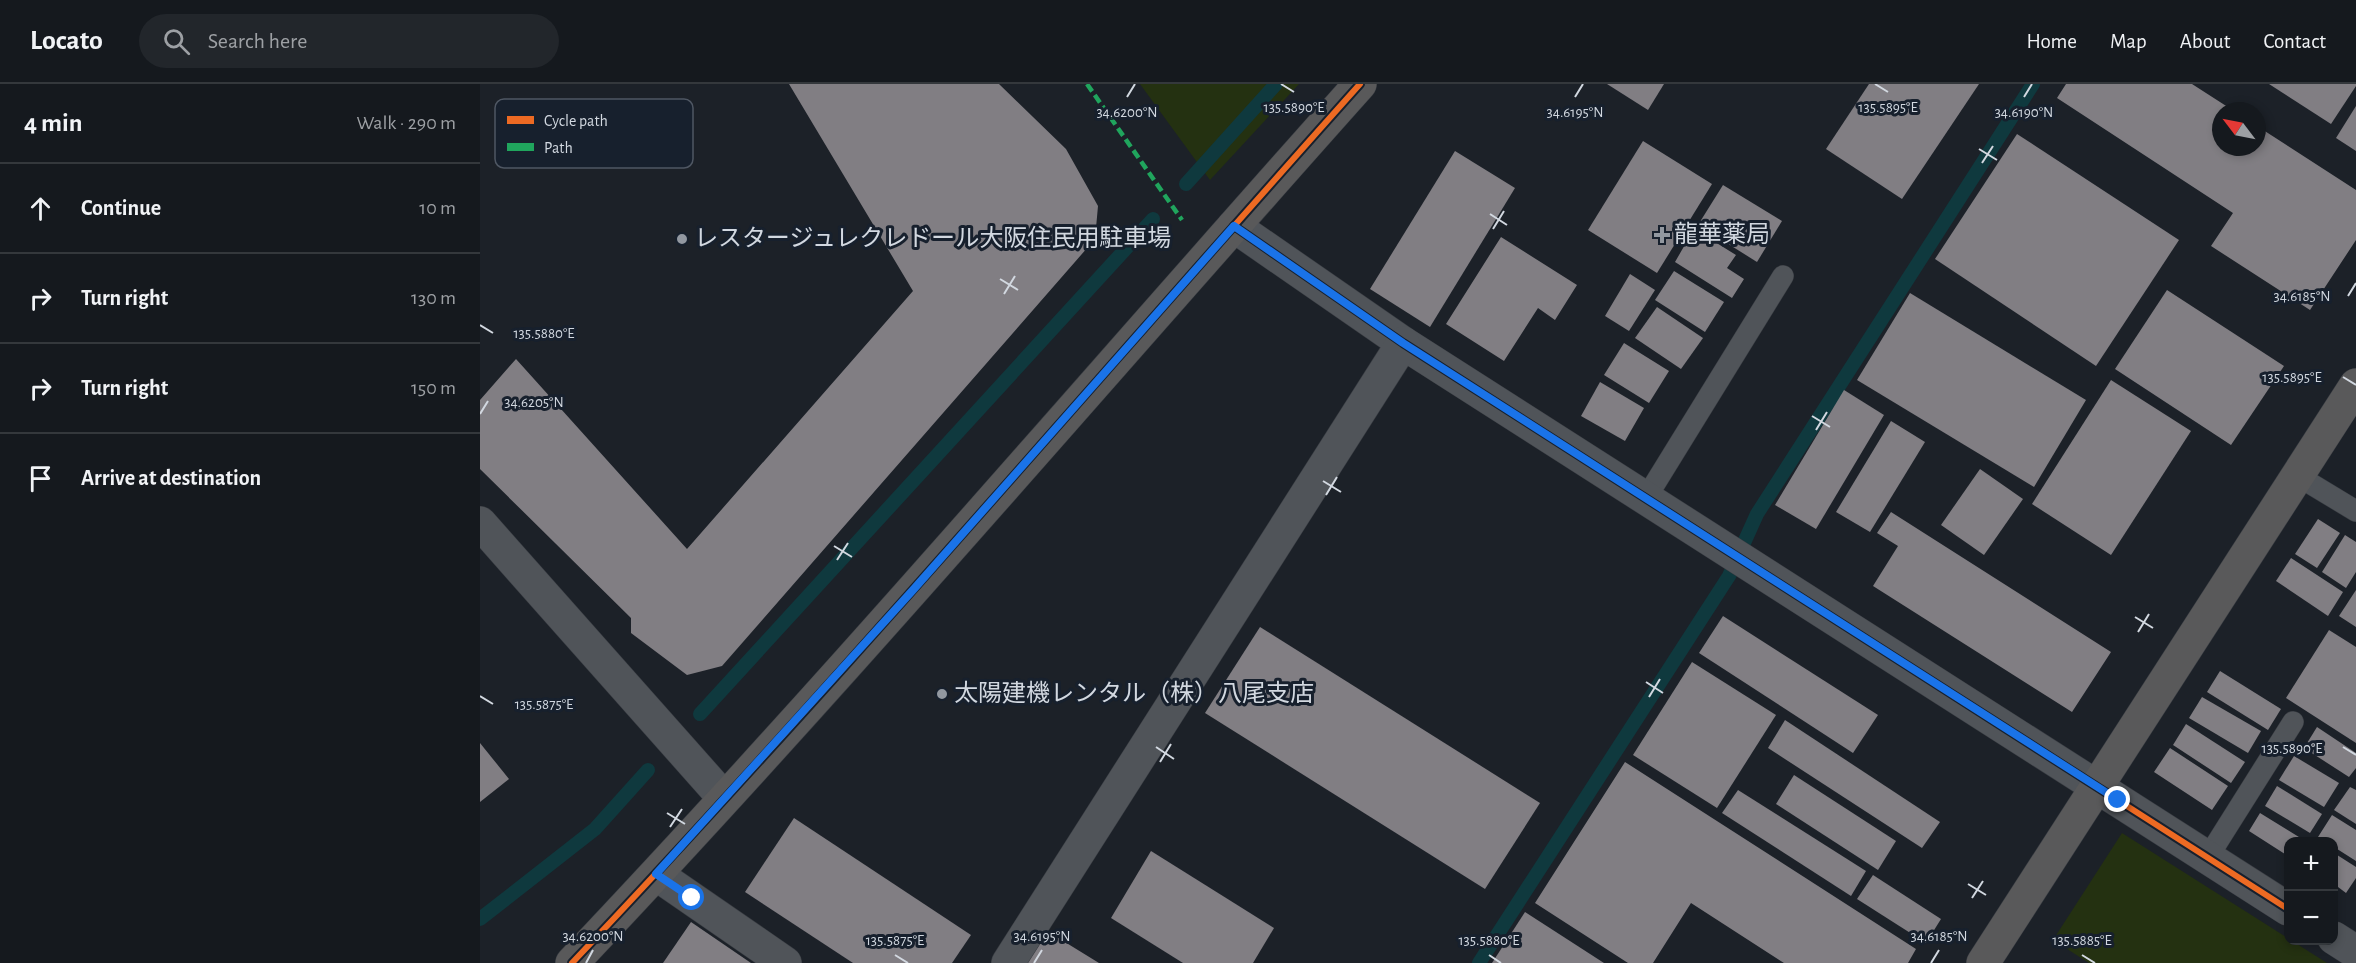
<!DOCTYPE html>
<meta charset="utf-8">
<style>
:root{--surface:#15191e;--page:#22262b;--text:#f1f3f6;--muted:#9da0a4;--line:#34383c}
body{margin:0;font-family:"Alegreya Sans","Noto Sans JP",sans-serif;background:var(--page);color:var(--text)}
.controls{position:absolute;right:18px;bottom:18px;display:grid;overflow:hidden;border-radius:12px;box-shadow:0 3px 9px #0003}
.controls button{width:54px;height:54px;display:grid;place-items:center;padding:0;border:0;border-bottom:2px solid var(--line);background:var(--surface);color:var(--text);font:30px sans-serif}
.compass{position:absolute;left:1732px;top:18px;width:54px;height:54px;border-radius:50%;background:var(--surface);box-shadow:0 3px 9px #0003;rotate:302deg}
.stop{position:absolute;width:18px;height:18px;margin:-14px;border:4px solid #1a73e8;border-radius:50%;background:#fff}
.stop.end{background:#1a73e8;border-color:#fff;box-shadow:0 2px 6px #0008}
.list{margin:0;padding:0;list-style:none}
h2{display:flex;justify-content:space-between;align-items:center;height:78px;margin:0;padding:0 24px;font-size:26px}
h2 small{font-size:20px;font-weight:400;color:var(--muted)}
.list li{display:grid;grid-template-columns:39px 1fr auto;gap:18px;align-items:center;box-sizing:border-box;height:90px;padding:0 24px;border-top:2px solid var(--line)}
.list b{display:block;font-size:22px;white-space:nowrap}
.list em{font-size:20px;font-style:normal;color:var(--muted)}
.icon{flex:none;width:33px;height:33px;fill:none;stroke:currentColor;stroke-width:2;stroke-linecap:round;stroke-linejoin:round}
.map{position:relative;flex:none;width:1876px;height:879px;overflow:hidden}
header{display:flex;align-items:center;gap:36px;box-sizing:border-box;height:84px;padding:0 30px;background:var(--surface);border-bottom:2px solid var(--line)}
header strong{font-size:28px}
nav{display:flex;gap:33px;margin-inline-start:auto;font-size:21px}
.search{width:420px;height:54px;background:var(--page);display:flex;align-items:center;gap:15px;box-sizing:border-box;padding:0 21px;border-radius:33px;color:var(--muted);font-size:22px}
main{display:flex}
aside{flex:1;background:var(--surface)}
.map>svg:first-child{display:block}
.green{fill:#243111}
.lines{fill:none;stroke-linecap:round;stroke-linejoin:round}
.stream{stroke:#0f393e;stroke-width:14}
.building{fill:#817e83}
.lane-casing{stroke:#383c42;stroke-width:22}
.street-casing{stroke:#383c42;stroke-width:34}
.secondary-casing{stroke:#383c42;stroke-width:34}
.lane{stroke:#505459;stroke-width:21}
.street{stroke:#505459;stroke-width:33}
.secondary{stroke:#59595a;stroke-width:33}
.quiet{stroke:#20a55d;stroke-width:4.5;stroke-dasharray:9 4.5;stroke-linecap:butt}
.cycleway-casing{stroke:#17202d;stroke-width:10}
.cycleway{stroke:#ed6a23;stroke-width:6}
.route{stroke:#1a73e8;stroke-width:8}
.ticks{fill:none;stroke:#d2d8e0;stroke-width:2}
.poi-dot{fill:#9298a0;stroke:#17202d;stroke-width:2}
.labels{text-anchor:middle;dominant-baseline:central;stroke-width:6;stroke-linejoin:round;paint-order:stroke}
.poi-label{font-size:24px;fill:#d2d8e0;stroke:#17202d;text-anchor:start}
.key{fill:#17202d;stroke:#4f5763;stroke-width:1.5}
.key-label{font-size:16px;fill:#d2d8e0}
.ticks-label{font-size:15px;text-anchor:middle;fill:#d2d8e0;stroke:#17202d;stroke-width:6;stroke-linejoin:round;paint-order:stroke}
</style>
<header>
<strong>Locato</strong>
<div class="search"><svg class="icon" aria-label="search" viewBox="0 0 24 24"><circle cx="10" cy="10" r="6"/><path d="M15 15l6 6"/></svg>Search here</div>
<nav><a>Home</a><a>Map</a><a>About</a><a>Contact</a></nav>
</header>
<main>
<aside>
<h2>4 min<small>Walk · 290 m</small></h2>
<ul class="list">
<li><svg class="icon" aria-label="ahead" viewBox="0 0 24 24"><path d="M12 20V5M6 11l6-6 6 6"/></svg><div><b>Continue</b></div><em>10 m</em></li>
<li><svg class="icon" aria-label="right" viewBox="0 0 24 24"><path d="M7 20v-9h11M14 6l5 5-5 5"/></svg><div><b>Turn right</b></div><em>130 m</em></li>
<li><svg class="icon" aria-label="right" viewBox="0 0 24 24"><path d="M7 20v-9h11M14 6l5 5-5 5"/></svg><div><b>Turn right</b></div><em>150 m</em></li>
<li><svg class="icon" aria-label="arrive" viewBox="0 0 24 24"><path d="M6 21V4h12l-3 4 3 4H6"/></svg><div><b>Arrive at destination</b></div></li>
</ul>
</aside>
<div class="map">
<svg width="1876" height="879" viewBox="0 0 1876 879">
<rect width="100%" height="100%" fill="#1c2128"/>
<g class="green">
<path d="M 660,0 L 819,0 L 730,96 Z"/>
<path d="M 1642,749 L 1847,879 L 1609,879 L 1573,856 Z"/>
</g>
<g class="lines">
<g class="stream">
<path d="M 706,100 L 796,0"/>
<path d="M 220,630 L 673,135"/>
<path d="M 0,835 L 115,745 L 168,686"/>
<path d="M 999,879 L 1249,492 L 1277,430 L 1553,0"/>
</g>
</g>
<g class="building">
<path d="M 309,0 L 519,0 L 586,65 L 618,122 L 615,155 L 242,582 L 207,591 L 151,549 L 151,534 L 0,385 L 0,316 L 36,275 L 207,465 L 433,207 Z"/>
<path d="M 1127,0 L 1184,0 L 1168,26 Z"/>
<path d="M 1389,0 L 1499,0 L 1422,115 L 1346,65 Z"/>
<path d="M 1586,0 L 1712,0 L 1754,27 L 1741,27 L 1741,63 L 1777,63 L 1777,42 L 1876,106 L 1876,156 L 1830,226 L 1731,162 L 1753,129 L 1577,14 Z"/>
<path d="M 1789,0 L 1876,0 L 1876,2 L 1851,40 Z"/>
<path d="M 1876,22 L 1876,67 L 1856,54 Z"/>
<path d="M 1537,50 L 1699,156 L 1616,282 L 1455,175 Z"/>
<path d="M 1163,57 L 1232,100 L 1177,189 L 1108,146 Z"/>
<path d="M 975,67 L 1035,104 L 950,243 L 890,205 Z"/>
<path d="M 1243,101 L 1302,137 L 1277,178 L 1218,141 Z"/>
<path d="M 1214,145 L 1256,171 L 1247,184 L 1264,195 L 1252,214 L 1195,178 Z"/>
<path d="M 1021,153 L 1097,201 L 1075,236 L 1058,224 L 1024,277 L 966,240 Z"/>
<path d="M 1194,187 L 1244,218 L 1225,248 L 1175,216 Z"/>
<path d="M 1150,190 L 1175,206 L 1149,247 L 1125,232 Z"/>
<path d="M 1687,206 L 1804,282 L 1751,361 L 1635,285 Z"/>
<path d="M 1430,209 L 1606,316 L 1554,403 L 1377,296 Z"/>
<path d="M 1177,223 L 1223,254 L 1201,285 L 1155,254 Z"/>
<path d="M 1144,259 L 1189,287 L 1169,319 L 1124,291 Z"/>
<path d="M 1631,296 L 1711,347 L 1631,471 L 1552,420 Z"/>
<path d="M 1120,298 L 1164,324 L 1145,357 L 1101,332 Z"/>
<path d="M 1364,306 L 1404,331 L 1336,445 L 1295,421 Z"/>
<path d="M 1411,337 L 1445,358 L 1390,448 L 1356,428 Z"/>
<path d="M 1500,385 L 1543,415 L 1504,471 L 1461,441 Z"/>
<path d="M 1411,428 L 1631,568 L 1592,628 L 1393,502 L 1418,462 L 1397,449 Z"/>
<path d="M 1838,435 L 1860,449 L 1837,484 L 1815,470 Z"/>
<path d="M 1865,451 L 1876,458 L 1876,488 L 1866,504 L 1842,488 Z"/>
<path d="M 1811,474 L 1863,508 L 1848,532 L 1796,497 Z"/>
<path d="M 1876,506 L 1876,543 L 1859,532 Z"/>
<path d="M 1243,532 L 1398,631 L 1373,669 L 1219,569 Z"/>
<path d="M 780,543 L 1060,719 L 1005,805 L 725,629 Z"/>
<path d="M 1849,546 L 1876,563 L 1876,659 L 1806,614 Z"/>
<path d="M 1212,578 L 1296,631 L 1237,724 L 1153,671 Z"/>
<path d="M 1740,587 L 1801,625 L 1788,646 L 1727,608 Z"/>
<path d="M 1722,613 L 1781,647 L 1768,669 L 1709,634 Z"/>
<path d="M 1305,636 L 1460,738 L 1442,764 L 1288,664 Z"/>
<path d="M 1706,640 L 1765,678 L 1751,699 L 1693,661 Z"/>
<path d="M 1837,643 L 1876,669 L 1876,684 L 1869,693 L 1824,664 Z"/>
<path d="M 0,659 L 29,695 L 0,718 Z"/>
<path d="M 1690,664 L 1748,702 L 1732,726 L 1674,688 Z"/>
<path d="M 1814,672 L 1859,699 L 1844,723 L 1799,696 Z"/>
<path d="M 1145,678 L 1436,865 L 1428,879 L 1304,879 L 1211,819 L 1173,879 L 1148,879 L 1055,819 Z"/>
<path d="M 1314,691 L 1416,757 L 1398,786 L 1296,720 Z"/>
<path d="M 1797,702 L 1842,730 L 1830,749 L 1785,722 Z"/>
<path d="M 1870,703 L 1876,706 L 1876,740 L 1854,726 Z"/>
<path d="M 1258,706 L 1386,787 L 1371,812 L 1242,729 Z"/>
<path d="M 1780,729 L 1827,758 L 1808,758 L 1808,772 L 1769,747 Z"/>
<path d="M 1852,731 L 1876,746 L 1876,777 L 1854,763 L 1854,758 L 1845,758 L 1838,753 Z"/>
<path d="M 314,734 L 491,851 L 472,879 L 373,879 L 265,808 Z"/>
<path d="M 671,767 L 794,844 L 773,879 L 703,879 L 631,834 Z"/>
<path d="M 1854,769 L 1876,783 L 1876,794 L 1866,809 L 1854,800 Z"/>
<path d="M 1393,791 L 1461,835 L 1446,859 L 1377,815 Z"/>
<path d="M 1045,828 L 1124,879 L 1012,879 Z"/>
<path d="M 211,838 L 271,879 L 183,879 Z"/>
<path d="M 567,847 L 619,879 L 546,879 Z"/>
</g>
<g class="lines">
<defs>
<g id="lane">
<path d="M 1818,392 L 1876,427"/>
<path d="M 1166,414 L 1303,192"/>
<path d="M 1728,773 L 1813,638"/>
</g>
<g id="street">
<path d="M 754,142 L 923,259 L 1808,825"/>
<path d="M 0,439 L 244,714"/>
<path d="M 176,790 L 305,879"/>
<path d="M 1854,854 L 1876,868"/>
<path d="M 528,879 L 923,259"/>
</g>
<g id="secondary">
<path d="M 92,879 C 363,593 618,293 880,0"/>
<path d="M 1503,879 L 1876,301"/>
</g>
</defs>
<use href="#lane" class="lane-casing"/>
<use href="#street" class="street-casing"/>
<use href="#secondary" class="secondary-casing"/>
<use href="#lane" class="lane"/>
<use href="#street" class="street"/>
<use href="#secondary" class="secondary"/>
<path class="quiet" d="M 607,0 L 702,136"/>
<defs>
<g id="cycleway">
<path d="M 754,142 L 923,259 L 1808,825"/>
<path d="M 92,879 C 363,593 618,293 880,0"/>
</g>
</defs>
<use href="#cycleway" class="cycleway-casing"/>
<use href="#cycleway" class="cycleway"/>
</g>
<g class="lines">
<path class="route" d="M 212,814 L 176,790 L 433,506 L 754,142 L 923,259 L 1638,716"/>
</g>
<path class="ticks" d="M 801,0 L 814,8M 1395,0 L 1408,8M 647,13 L 655,0M 1095,13 L 1103,0M 1544,13 L 1552,0M 1499,65 L 1517,76M 1502,79 L 1513,62M 1010,130 L 1027,141M 1013,145 L 1024,127M 520,195 L 538,206M 524,210 L 535,192M 1868,212 L 1876,199M 0,241 L 13,249M 1863,293 L 1876,301M 0,330 L 8,317M 1332,332 L 1350,343M 1336,346 L 1347,328M 843,397 L 861,408M 846,411 L 857,393M 354,462 L 372,473M 357,476 L 368,459M 1655,533 L 1673,544M 1658,548 L 1669,530M 1166,598 L 1183,609M 0,612 L 13,620M 1169,613 L 1180,595M 676,663 L 694,675M 1863,663 L 1876,671M 680,678 L 691,660M 187,729 L 205,740M 190,743 L 202,725M 1488,800 L 1506,811M 1492,814 L 1503,797M 415,871 L 428,879M 1009,871 L 1021,879M 1602,871 L 1615,879M 106,879 L 113,866M 554,879 L 562,866M 1451,879 L 1459,866"/>
<g class="poi-dot">
<path d="M1179 142h6v6h6v6h-6v6h-6v-6h-6v-6h6z"/>
<circle cx="202" cy="155" r="6"/>
<circle cx="462" cy="610" r="6"/>
</g>
<g class="labels">
<g class="poi-label">
<text x="1194" y="151">龍華薬局</text>
<text x="214" y="155">レスタージュレクレドール大阪住民用駐車場</text>
<text x="474" y="610">太陽建機レンタル（株）八尾支店</text>
</g>
</g>
<rect x="15" y="15" width="198" height="69" rx="9" class="key"/>
<rect x="27" y="32" width="27" height="8" fill="#ed6a23"/>
<rect x="27" y="59" width="27" height="8" fill="#20a55d"/>
<g class="key-label">
<text x="64" y="42">Cycle path</text>
<text x="64" y="69">Path</text>
</g>
<g class="ticks-label">
<text x="1408" y="28">135.5895°E</text>
<text x="814" y="28">135.5890°E</text>
<text x="647" y="33">34.6200°N</text>
<text x="1095" y="33">34.6195°N</text>
<text x="1544" y="33">34.6190°N</text>
<text x="1822" y="217">34.6185°N</text>
<text x="64" y="254">135.5880°E</text>
<text x="1812" y="298">135.5895°E</text>
<text x="54" y="323">34.6205°N</text>
<text x="64" y="625">135.5875°E</text>
<text x="1812" y="669">135.5890°E</text>
<text x="113" y="857">34.6200°N</text>
<text x="562" y="857">34.6195°N</text>
<text x="1459" y="857">34.6185°N</text>
<text x="415" y="861">135.5875°E</text>
<text x="1009" y="861">135.5880°E</text>
<text x="1602" y="861">135.5885°E</text>
</g>
</svg>
<div class="controls">
<button>+</button>
<button>−</button>
</div>
<svg class="compass" viewBox="-18 -18 36 36"><path d="M0-13l5 13h-10z" fill="#e53935"/><path d="M0 13l5-13h-10z" fill="#9da0a4"/></svg>
<div class="stop" style="left:212px;top:814px"></div>
<div class="stop end" style="left:1638px;top:716px"></div>
</div>
</main>
